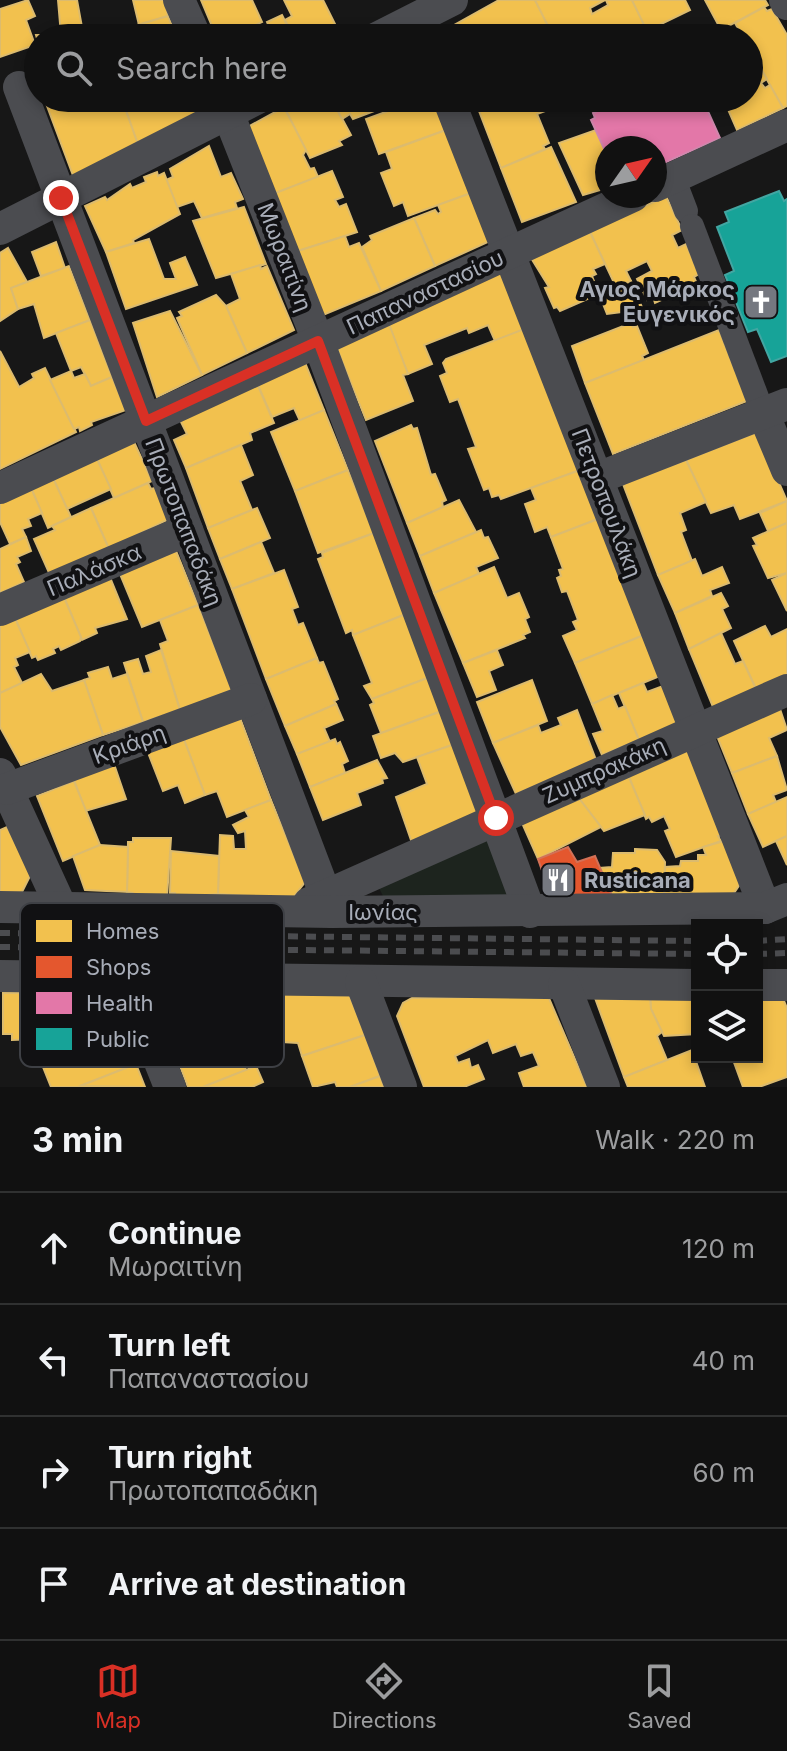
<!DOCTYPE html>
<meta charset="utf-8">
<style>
:root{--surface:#111;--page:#1a1a1a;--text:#f1f3f6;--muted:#9c9d9f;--line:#303131;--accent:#d93025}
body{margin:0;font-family:Inter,sans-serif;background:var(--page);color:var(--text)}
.controls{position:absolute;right:24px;bottom:24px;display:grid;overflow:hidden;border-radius:0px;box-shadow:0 4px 12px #0003}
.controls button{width:72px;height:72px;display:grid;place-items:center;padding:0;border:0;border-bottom:2px solid var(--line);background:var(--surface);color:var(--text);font:40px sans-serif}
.compass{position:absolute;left:595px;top:136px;width:72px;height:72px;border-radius:50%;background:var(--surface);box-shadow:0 4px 12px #0003;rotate:56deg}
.stop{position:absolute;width:24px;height:24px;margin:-18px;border:6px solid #d93025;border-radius:50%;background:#fff}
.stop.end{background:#d93025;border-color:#fff;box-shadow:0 2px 8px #0008}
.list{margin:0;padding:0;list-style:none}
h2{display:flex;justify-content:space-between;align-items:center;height:104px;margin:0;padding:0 32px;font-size:34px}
h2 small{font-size:26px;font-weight:400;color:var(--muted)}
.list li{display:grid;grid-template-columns:52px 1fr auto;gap:24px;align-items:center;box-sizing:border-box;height:112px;padding:0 32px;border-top:2px solid var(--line)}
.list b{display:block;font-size:30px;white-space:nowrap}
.list p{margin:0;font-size:26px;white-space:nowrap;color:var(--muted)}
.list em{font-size:26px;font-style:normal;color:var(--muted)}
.icon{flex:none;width:44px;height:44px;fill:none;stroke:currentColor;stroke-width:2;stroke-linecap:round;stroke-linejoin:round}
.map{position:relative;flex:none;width:787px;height:1087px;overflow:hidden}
.search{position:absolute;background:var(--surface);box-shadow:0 4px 12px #0003;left:24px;right:24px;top:24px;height:88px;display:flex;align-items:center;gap:20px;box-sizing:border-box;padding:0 28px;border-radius:44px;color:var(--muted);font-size:30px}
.sheet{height:552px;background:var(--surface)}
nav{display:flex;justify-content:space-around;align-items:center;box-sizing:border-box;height:112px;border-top:2px solid var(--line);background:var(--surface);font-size:22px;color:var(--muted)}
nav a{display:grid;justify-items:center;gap:4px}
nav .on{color:var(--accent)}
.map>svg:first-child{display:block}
.green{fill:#1d241e}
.homes{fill:#f2c14e;stroke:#dcbb6e;stroke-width:2}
.shops{fill:#e4572e;stroke:#d27157;stroke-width:2}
.health{fill:#e377a8;stroke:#d187ad;stroke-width:2}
.public{fill:#17a398;stroke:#42a6a2;stroke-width:2}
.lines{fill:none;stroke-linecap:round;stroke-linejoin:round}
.pedestrian{stroke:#4b4c50;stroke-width:24}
.minor{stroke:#4b4c50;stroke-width:32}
.rail{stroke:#4b4c4f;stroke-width:6;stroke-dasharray:10 8;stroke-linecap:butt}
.route{stroke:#d93025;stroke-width:10}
.labels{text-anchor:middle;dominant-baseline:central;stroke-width:8;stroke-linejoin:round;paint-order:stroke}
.street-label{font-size:22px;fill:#a8adb8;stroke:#111113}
.poi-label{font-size:22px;font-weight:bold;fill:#a8adb8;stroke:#111113;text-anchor:end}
.key{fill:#111113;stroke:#3e4045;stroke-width:2}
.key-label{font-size:22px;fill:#a8adb8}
</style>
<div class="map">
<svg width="787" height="1087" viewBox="0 0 787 1087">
<rect width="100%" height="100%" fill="#171717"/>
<path class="green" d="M 493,838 L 520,901 L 385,900 L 379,888 Z"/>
<g class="homes">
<path d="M 28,0 L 35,16 L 26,20 L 35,45 L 0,57 L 0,9 Z"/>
<path d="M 58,0 L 77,0 L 84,38 L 38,38 L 38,42 L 36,35 L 61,35 Z"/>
<path d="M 133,0 L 165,0 L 168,16 L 139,25 Z"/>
<path d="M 201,0 L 252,0 L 262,22 L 228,38 L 217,38 Z"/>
<path d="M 284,0 L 323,0 L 342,38 L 294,38 L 285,20 L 292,16 Z"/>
<path d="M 499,0 L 535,0 L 552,33 L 549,38 L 450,38 L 447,29 Z"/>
<path d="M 535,0 L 605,0 L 590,8 L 592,14 L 608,5 L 606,0 L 632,0 L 646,28 L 628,38 L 623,27 L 603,38 L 601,33 L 595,38 L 554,38 Z"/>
<path d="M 632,0 L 685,0 L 690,10 L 647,31 Z"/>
<path d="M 705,0 L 765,0 L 768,5 L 721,30 Z"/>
<path d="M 764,7 L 767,11 L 772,9 L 787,35 L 787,106 L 783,108 L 749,48 L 749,38 L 743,38 L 735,23 Z"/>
<path d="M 282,15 L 288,27 L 272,34 L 267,22 Z"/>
<path d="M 168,16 L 177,38 L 123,38 L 120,30 Z"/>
<path d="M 753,55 L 767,79 L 761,83 L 765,88 L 770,85 L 783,108 L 737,130 L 723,98 L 749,98 L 749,57 Z"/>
<path d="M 44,98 L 98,98 L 101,106 L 122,99 L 138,144 L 74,178 Z"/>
<path d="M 201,98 L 206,111 L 138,144 L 122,99 Z"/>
<path d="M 301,98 L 331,98 L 351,135 L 339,141 L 342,145 L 310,158 L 284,107 Z"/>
<path d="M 331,98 L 409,98 L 353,119 L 350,114 L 342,119 Z"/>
<path d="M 409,98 L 438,98 L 446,130 L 379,154 L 366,119 L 402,106 L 400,102 Z"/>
<path d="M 474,98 L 547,98 L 551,109 L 537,114 L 549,143 L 543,146 L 545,149 L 501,168 Z"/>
<path d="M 284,107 L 306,150 L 303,155 L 310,169 L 314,168 L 318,177 L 273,194 L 246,128 Z"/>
<path d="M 446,130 L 471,193 L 408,216 L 403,202 L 394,206 L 381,173 L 392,169 L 386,152 Z"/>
<path d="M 596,130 L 607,155 L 607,188 L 583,195 L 559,143 Z"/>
<path d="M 209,146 L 221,177 L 231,173 L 243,199 L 235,202 L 237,208 L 202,218 L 194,201 L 177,207 L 166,180 L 173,177 L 170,169 Z"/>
<path d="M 551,147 L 576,202 L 522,222 L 501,168 Z"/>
<path d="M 332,171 L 343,197 L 335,200 L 339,207 L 346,204 L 357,232 L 298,251 L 273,194 Z"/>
<path d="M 157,172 L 158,176 L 164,173 L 180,214 L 133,240 L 134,243 L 106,252 L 85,206 L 105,197 L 107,200 L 130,184 L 132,188 L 146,182 L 144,177 Z"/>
<path d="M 471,193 L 490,241 L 435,266 L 414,218 L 435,210 L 438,214 L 441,212 L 438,205 Z"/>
<path d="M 666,196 L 682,230 L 672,235 L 678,248 L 686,244 L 699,274 L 694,277 L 697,284 L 655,303 L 653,297 L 647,300 L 637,279 L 652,271 L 647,261 L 626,271 L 631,281 L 616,287 L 590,232 Z"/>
<path d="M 244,207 L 266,264 L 216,278 L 193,221 Z"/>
<path d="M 414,218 L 435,266 L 381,291 L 362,247 L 372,240 L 370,236 Z"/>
<path d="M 590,232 L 605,264 L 593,269 L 596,274 L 592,276 L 599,294 L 560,311 L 557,307 L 554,308 L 545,288 L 549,287 L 531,258 Z"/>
<path d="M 345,236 L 349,247 L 359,243 L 381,291 L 323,315 L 298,251 Z"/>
<path d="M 149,239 L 164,279 L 176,279 L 170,263 L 185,257 L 197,285 L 126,309 L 106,252 Z"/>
<path d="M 56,242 L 65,268 L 41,276 L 32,252 Z"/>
<path d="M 8,248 L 27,282 L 11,288 L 18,309 L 0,321 L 0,253 Z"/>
<path d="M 260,265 L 261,269 L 267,266 L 294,330 L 247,353 L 226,306 L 240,299 L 231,274 Z"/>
<path d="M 69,266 L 90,320 L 44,338 L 34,304 L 18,309 L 11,288 Z"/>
<path d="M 503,270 L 527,328 L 495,341 L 488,325 L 469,333 L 467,328 L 424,345 L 432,364 L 408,374 L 387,320 Z"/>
<path d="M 631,281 L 646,317 L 627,324 L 622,312 L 607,314 L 599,294 Z"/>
<path d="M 216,295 L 226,306 L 247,353 L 202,375 L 177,318 L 182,316 L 179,312 Z"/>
<path d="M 170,311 L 202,375 L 157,397 L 133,323 Z"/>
<path d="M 90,320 L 112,377 L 91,386 L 81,367 L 71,371 L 56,333 Z"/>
<path d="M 631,323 L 633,327 L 637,326 L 648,353 L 642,356 L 644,360 L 585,383 L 572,346 Z"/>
<path d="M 389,324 L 408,374 L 403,375 L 413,401 L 366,420 L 337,348 Z"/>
<path d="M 527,328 L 580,470 L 501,499 L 499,495 L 492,497 L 489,488 L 484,490 L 468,449 L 476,447 L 458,399 L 450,402 L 440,376 L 447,373 L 443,363 L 446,359 Z"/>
<path d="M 719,330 L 747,401 L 613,454 L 585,383 Z"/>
<path d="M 0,351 L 19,387 L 34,378 L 32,374 L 45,368 L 76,432 L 0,469 Z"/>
<path d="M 304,360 L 324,410 L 300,421 L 294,408 L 272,417 L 256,381 Z"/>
<path d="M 71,371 L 74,378 L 85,374 L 91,386 L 112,377 L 126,410 L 91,422 L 92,425 L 80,431 L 79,427 L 74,429 L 50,380 Z"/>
<path d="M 256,381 L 274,423 L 250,433 L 252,440 L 186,468 L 174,440 L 187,434 L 179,418 Z"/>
<path d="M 324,410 L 348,470 L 295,491 L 271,432 Z"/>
<path d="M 411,425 L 413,429 L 417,428 L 431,475 L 435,474 L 446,500 L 442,502 L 443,507 L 407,523 L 375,441 Z"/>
<path d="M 757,432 L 787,501 L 740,519 L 734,505 L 711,513 L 686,460 Z"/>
<path d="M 134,442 L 152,481 L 114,498 L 97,459 Z"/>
<path d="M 241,445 L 253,475 L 240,481 L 252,510 L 208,528 L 186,468 Z"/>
<path d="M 97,459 L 111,489 L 67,509 L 53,478 Z"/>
<path d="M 686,460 L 706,502 L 680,513 L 686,530 L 681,532 L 692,561 L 658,575 L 623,484 Z"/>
<path d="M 348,470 L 374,533 L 318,553 L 295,491 Z"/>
<path d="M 580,470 L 598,519 L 551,537 L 547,527 L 535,532 L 525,504 L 536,500 L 531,488 Z"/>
<path d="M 53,478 L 71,517 L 48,528 L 31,488 Z"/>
<path d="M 148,483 L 151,489 L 155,488 L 169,519 L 109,549 L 91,508 Z"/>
<path d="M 31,488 L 42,513 L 28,519 L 31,526 L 22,529 L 26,537 L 10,544 L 0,522 L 0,502 Z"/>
<path d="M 459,500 L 476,532 L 420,556 L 407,523 Z"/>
<path d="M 787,501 L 787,523 L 768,531 L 760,513 Z"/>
<path d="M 91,508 L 109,549 L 50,575 L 34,539 L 55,530 L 52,526 Z"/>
<path d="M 257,508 L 270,538 L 220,559 L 208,528 Z"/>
<path d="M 598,519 L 644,635 L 575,663 L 563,636 L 577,630 L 573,622 L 578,620 L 567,591 L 562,592 L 557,578 L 561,576 L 559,570 L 563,569 L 551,537 Z"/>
<path d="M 787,523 L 787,573 L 768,578 L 753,546 L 757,545 L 753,538 Z"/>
<path d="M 481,530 L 484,538 L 488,537 L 498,558 L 476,567 L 479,574 L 434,593 L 420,556 Z"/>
<path d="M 374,533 L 406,614 L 353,635 L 352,630 L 346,633 L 318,559 L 323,557 L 322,553 Z"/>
<path d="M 26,537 L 31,551 L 17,557 L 20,562 L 16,564 L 24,582 L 0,593 L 0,549 Z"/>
<path d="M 261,542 L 274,573 L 232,589 L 220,559 Z"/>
<path d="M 176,551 L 198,605 L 142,627 L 120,574 Z"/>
<path d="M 695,559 L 702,576 L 722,567 L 729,583 L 710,590 L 712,596 L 675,613 L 658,575 Z"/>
<path d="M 494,567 L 507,598 L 519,593 L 529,617 L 525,619 L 530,632 L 523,635 L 525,638 L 463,663 L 434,593 Z"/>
<path d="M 284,570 L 298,607 L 292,609 L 298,625 L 303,623 L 317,658 L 266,679 L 232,589 Z"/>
<path d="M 787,573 L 787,611 L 772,580 Z"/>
<path d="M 109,575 L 127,619 L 95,628 L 97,633 L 82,640 L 63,595 Z"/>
<path d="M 721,593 L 728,606 L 722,609 L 731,628 L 689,649 L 675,613 Z"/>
<path d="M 63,595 L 81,637 L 80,641 L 61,650 L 59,646 L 53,649 L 55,653 L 38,660 L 36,656 L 32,658 L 14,616 Z"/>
<path d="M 198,605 L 232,690 L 180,710 L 160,644 L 168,641 L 160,620 Z"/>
<path d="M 406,614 L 430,677 L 372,699 L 364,686 L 372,683 L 353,635 Z"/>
<path d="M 14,616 L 30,652 L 15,658 L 18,665 L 14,667 L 22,683 L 0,693 L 0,622 Z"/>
<path d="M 765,626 L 771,637 L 787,629 L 787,675 L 756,689 L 734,641 Z"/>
<path d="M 721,633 L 735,664 L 743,661 L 756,689 L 713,707 L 689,649 Z"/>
<path d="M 644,635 L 660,676 L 592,704 L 575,663 Z"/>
<path d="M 161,650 L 180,710 L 143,722 L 124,663 L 138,659 L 143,674 L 151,672 L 146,656 Z"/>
<path d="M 497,650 L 503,665 L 489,671 L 496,690 L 477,697 L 463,663 Z"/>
<path d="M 317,658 L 319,663 L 323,662 L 338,699 L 334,701 L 336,704 L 285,726 L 266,679 Z"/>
<path d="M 108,667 L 112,679 L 127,674 L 143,722 L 103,735 L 84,680 L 90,678 L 88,673 Z"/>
<path d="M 41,674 L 52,691 L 84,680 L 103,735 L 21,765 L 0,727 L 0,693 Z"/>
<path d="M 430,677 L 442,711 L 381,733 L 370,705 L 374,703 L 372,699 Z"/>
<path d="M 532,680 L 547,721 L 493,743 L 477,702 Z"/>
<path d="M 643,683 L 647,692 L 663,686 L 678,724 L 639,740 L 619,693 Z"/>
<path d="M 612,695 L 618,709 L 625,706 L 639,740 L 602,755 L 593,734 L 603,731 L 592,704 Z"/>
<path d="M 778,703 L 787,730 L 769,738 L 777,756 L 732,773 L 715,731 Z"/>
<path d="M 336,704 L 343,720 L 324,728 L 330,742 L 297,754 L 285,726 Z"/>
<path d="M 577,710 L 596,760 L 516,794 L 493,743 L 538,725 L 541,733 L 561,725 L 558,718 Z"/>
<path d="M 442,711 L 455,744 L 403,762 L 395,753 L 381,758 L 373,736 Z"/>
<path d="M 239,715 L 271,800 L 227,817 L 217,791 L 205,795 L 183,737 Z"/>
<path d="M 183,737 L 205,795 L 185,803 L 178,785 L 163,791 L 147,750 Z"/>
<path d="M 335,739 L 337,744 L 340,742 L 348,761 L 342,764 L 345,773 L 310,787 L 297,754 Z"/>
<path d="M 455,744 L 481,813 L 412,843 L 396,797 L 427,784 L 417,757 Z"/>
<path d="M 689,748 L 723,835 L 718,836 L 721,841 L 676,857 L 665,831 L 670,829 L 664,816 L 652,822 L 649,817 L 646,819 L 628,775 Z"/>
<path d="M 777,756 L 787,790 L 773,795 L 776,802 L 748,814 L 732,773 Z"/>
<path d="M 377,760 L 387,778 L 382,779 L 383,783 L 357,793 L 361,805 L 323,820 L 310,787 Z"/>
<path d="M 114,764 L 126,799 L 85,811 L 73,777 Z"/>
<path d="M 628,775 L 645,815 L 604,831 L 578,797 Z"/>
<path d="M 74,781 L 100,845 L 63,861 L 37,796 Z"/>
<path d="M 578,797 L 601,827 L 538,859 L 522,823 Z"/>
<path d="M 787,797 L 787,836 L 763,847 L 748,814 Z"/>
<path d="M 271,800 L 305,882 L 292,899 L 218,894 L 220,835 L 233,836 L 234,849 L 246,849 L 245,831 L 238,833 L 233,825 L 249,817 L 245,810 Z"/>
<path d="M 7,827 L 31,874 L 21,894 L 0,894 L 0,830 Z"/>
<path d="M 787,836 L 787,865 L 776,841 Z"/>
<path d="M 133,838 L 171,838 L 167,897 L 133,896 L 133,893 L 127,892 L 128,842 L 133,842 Z"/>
<path d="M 724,841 L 740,884 L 730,899 L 664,900 L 665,867 L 680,866 L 681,861 L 698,861 L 698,855 L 706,855 L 703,847 Z"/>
<path d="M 100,845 L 128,847 L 127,892 L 85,890 L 73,856 Z"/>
<path d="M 635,849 L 657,850 L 665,862 L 664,900 L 613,898 L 600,868 L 612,867 L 613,853 L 635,853 Z"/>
<path d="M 171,851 L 219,856 L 218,894 L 174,898 L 175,893 L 170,893 Z"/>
<path d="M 112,992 L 121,1014 L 118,1020 L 47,1049 L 45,1044 L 40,1046 L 38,1039 L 12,1040 L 12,1034 L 3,1034 L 3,993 Z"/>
<path d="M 265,994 L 349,994 L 365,1035 L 302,1056 L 298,1043 L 265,1041 Z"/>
<path d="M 548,996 L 587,1087 L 524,1087 L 519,1073 L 539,1066 L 533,1052 L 521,1056 L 516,1044 L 493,1053 L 488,1040 L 455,1056 L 458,1063 L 469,1059 L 471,1068 L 478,1065 L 484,1079 L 464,1087 L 424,1087 L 397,1016 L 403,1003 L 412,998 Z"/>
<path d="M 697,996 L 697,1034 L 664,1036 L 651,1009 L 650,997 Z"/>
<path d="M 757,996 L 782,996 L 787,1008 L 787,1077 L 759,1087 L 743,1087 L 732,1057 L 757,1057 Z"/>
<path d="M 650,997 L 651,1009 L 662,1032 L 657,1036 L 667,1060 L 624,1077 L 595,998 Z"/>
<path d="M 118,1020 L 136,1064 L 78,1087 L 51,1087 L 39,1057 L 43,1055 L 41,1052 Z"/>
<path d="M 218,1031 L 225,1038 L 212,1044 L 222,1064 L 240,1056 L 246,1070 L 203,1087 L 188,1087 L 174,1050 Z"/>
<path d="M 365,1035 L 380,1076 L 350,1087 L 337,1087 L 335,1082 L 313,1087 L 302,1056 Z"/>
<path d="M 692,1050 L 705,1087 L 628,1087 L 624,1077 Z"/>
<path d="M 136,1064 L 145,1087 L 80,1086 Z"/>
<path d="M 256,1066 L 263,1082 L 252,1087 L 203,1087 Z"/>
<path d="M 380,1076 L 384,1087 L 350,1087 Z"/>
</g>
<path class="shops" d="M 568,847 L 577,862 L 595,856 L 613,898 L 553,902 L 538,859 Z"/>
<path class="health" d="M 640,98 L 650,98 L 654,107 L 666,101 L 665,98 L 702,98 L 720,138 L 655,167 L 655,148 L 607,148 L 607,155 L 591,120 L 595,118 L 593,113 L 624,99 L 626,104 Z"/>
<path class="public" d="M 779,191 L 784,201 L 787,199 L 787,356 L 771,362 L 757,329 L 748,332 L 725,275 L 734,271 L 717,227 L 729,222 L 725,212 Z"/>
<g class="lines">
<g class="pedestrian">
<path d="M 673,177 L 686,211"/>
<path d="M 692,226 L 763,413"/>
</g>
<g class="minor">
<path d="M 179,0 L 196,38"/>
<path d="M 785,0 L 787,4"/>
<path d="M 377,38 L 452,0"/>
<path d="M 19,87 L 332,912"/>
<path d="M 222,98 L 318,341 L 530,912"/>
<path d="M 448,98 L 765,908"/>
<path d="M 655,186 L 787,125"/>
<path d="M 0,229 L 258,98"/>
<path d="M 763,413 L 787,470"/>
<path d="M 598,478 L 787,404"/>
<path d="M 0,488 L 633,196"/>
<path d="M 0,610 L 187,530"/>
<path d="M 0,774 L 61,907"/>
<path d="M 7,789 L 251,699"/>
<path d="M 309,903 L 787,690"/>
<path d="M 0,907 L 332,912 L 765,908 L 787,899"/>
<path d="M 0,976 L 697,985"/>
<path d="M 126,977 L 170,1087"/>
<path d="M 361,982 L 401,1087"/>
<path d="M 564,984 L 604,1087"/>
<path d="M 757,985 L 787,985"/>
</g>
<g class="rail">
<path d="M 0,933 L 697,941"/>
<path d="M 757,941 L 787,939"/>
<path d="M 0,947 L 697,954"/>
<path d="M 757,954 L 787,953"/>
</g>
</g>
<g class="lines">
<path class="route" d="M 61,198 L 146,421 L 318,341 L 496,818"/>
</g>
<defs>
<symbol id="church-square" viewBox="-11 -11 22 22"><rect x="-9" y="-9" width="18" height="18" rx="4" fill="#757880" stroke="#111113"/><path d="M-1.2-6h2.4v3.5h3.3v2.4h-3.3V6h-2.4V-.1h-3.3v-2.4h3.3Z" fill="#fff"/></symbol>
<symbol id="restaurant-square" viewBox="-11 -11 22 22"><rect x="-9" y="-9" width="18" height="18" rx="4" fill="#757880" stroke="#111113"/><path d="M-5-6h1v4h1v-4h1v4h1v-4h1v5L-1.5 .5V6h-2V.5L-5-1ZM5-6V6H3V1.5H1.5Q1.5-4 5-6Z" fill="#fff"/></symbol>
</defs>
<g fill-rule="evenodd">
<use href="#church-square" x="741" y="282" width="40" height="40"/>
<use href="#restaurant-square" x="538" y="860" width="40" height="40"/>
</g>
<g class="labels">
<g class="street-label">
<text transform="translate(285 257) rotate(69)">Μωραιτίνη</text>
<text transform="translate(425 292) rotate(-25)">Παπαναστασίου</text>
<text transform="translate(607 503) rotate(69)">Πετροπουλάκη</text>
<text transform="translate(184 522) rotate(69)">Πρωτοπαπαδάκη</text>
<text transform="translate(94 570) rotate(-23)">Παλάσκα</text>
<text transform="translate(129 744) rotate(-20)">Κριάρη</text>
<text transform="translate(604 770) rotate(-24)">Ζυμπρακάκη</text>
<text x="383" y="912">Ιωνίας</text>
</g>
<g class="poi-label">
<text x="735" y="289">Αγιος Μάρκος<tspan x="735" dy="25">Ευγενικός</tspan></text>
<text x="584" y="880" text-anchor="start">Rusticana</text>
</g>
</g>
<rect x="20" y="903" width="264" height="164" rx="12" class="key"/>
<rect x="36" y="920" width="36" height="22" fill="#f2c14e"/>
<rect x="36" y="956" width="36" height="22" fill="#e4572e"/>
<rect x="36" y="992" width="36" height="22" fill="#e377a8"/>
<rect x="36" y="1028" width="36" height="22" fill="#17a398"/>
<g class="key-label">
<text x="86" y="939">Homes</text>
<text x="86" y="975">Shops</text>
<text x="86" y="1011">Health</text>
<text x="86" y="1047">Public</text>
</g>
</svg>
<div class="controls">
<button><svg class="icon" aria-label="locate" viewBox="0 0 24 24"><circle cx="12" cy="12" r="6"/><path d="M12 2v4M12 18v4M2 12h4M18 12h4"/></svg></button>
<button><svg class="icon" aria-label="layers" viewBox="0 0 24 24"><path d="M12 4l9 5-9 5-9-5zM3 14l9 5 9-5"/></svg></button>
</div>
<svg class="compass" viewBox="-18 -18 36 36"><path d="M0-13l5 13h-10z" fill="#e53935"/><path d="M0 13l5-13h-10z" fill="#9c9d9f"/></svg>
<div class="stop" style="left:496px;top:818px"></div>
<div class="stop end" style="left:61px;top:198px"></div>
<div class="search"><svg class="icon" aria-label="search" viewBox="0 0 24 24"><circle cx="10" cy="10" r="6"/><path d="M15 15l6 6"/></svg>Search here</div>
</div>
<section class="sheet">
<h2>3 min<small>Walk · 220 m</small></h2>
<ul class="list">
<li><svg class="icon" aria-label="ahead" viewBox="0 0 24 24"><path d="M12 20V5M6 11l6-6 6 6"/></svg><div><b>Continue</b><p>Μωραιτίνη</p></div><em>120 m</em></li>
<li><svg class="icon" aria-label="left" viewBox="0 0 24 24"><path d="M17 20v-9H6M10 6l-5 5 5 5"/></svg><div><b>Turn left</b><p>Παπαναστασίου</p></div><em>40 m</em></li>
<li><svg class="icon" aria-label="right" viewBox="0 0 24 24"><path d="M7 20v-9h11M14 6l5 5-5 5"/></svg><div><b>Turn right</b><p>Πρωτοπαπαδάκη</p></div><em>60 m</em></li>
<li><svg class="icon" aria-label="arrive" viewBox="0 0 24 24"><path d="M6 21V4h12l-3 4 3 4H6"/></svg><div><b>Arrive at destination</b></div></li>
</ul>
</section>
<nav>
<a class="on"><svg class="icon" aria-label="map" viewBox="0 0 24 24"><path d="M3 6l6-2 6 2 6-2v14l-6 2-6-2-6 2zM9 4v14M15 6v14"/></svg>Map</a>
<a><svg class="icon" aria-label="directions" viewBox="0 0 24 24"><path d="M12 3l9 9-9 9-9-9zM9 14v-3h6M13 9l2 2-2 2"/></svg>Directions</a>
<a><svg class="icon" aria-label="saved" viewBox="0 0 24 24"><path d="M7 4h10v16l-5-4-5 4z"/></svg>Saved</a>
</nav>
